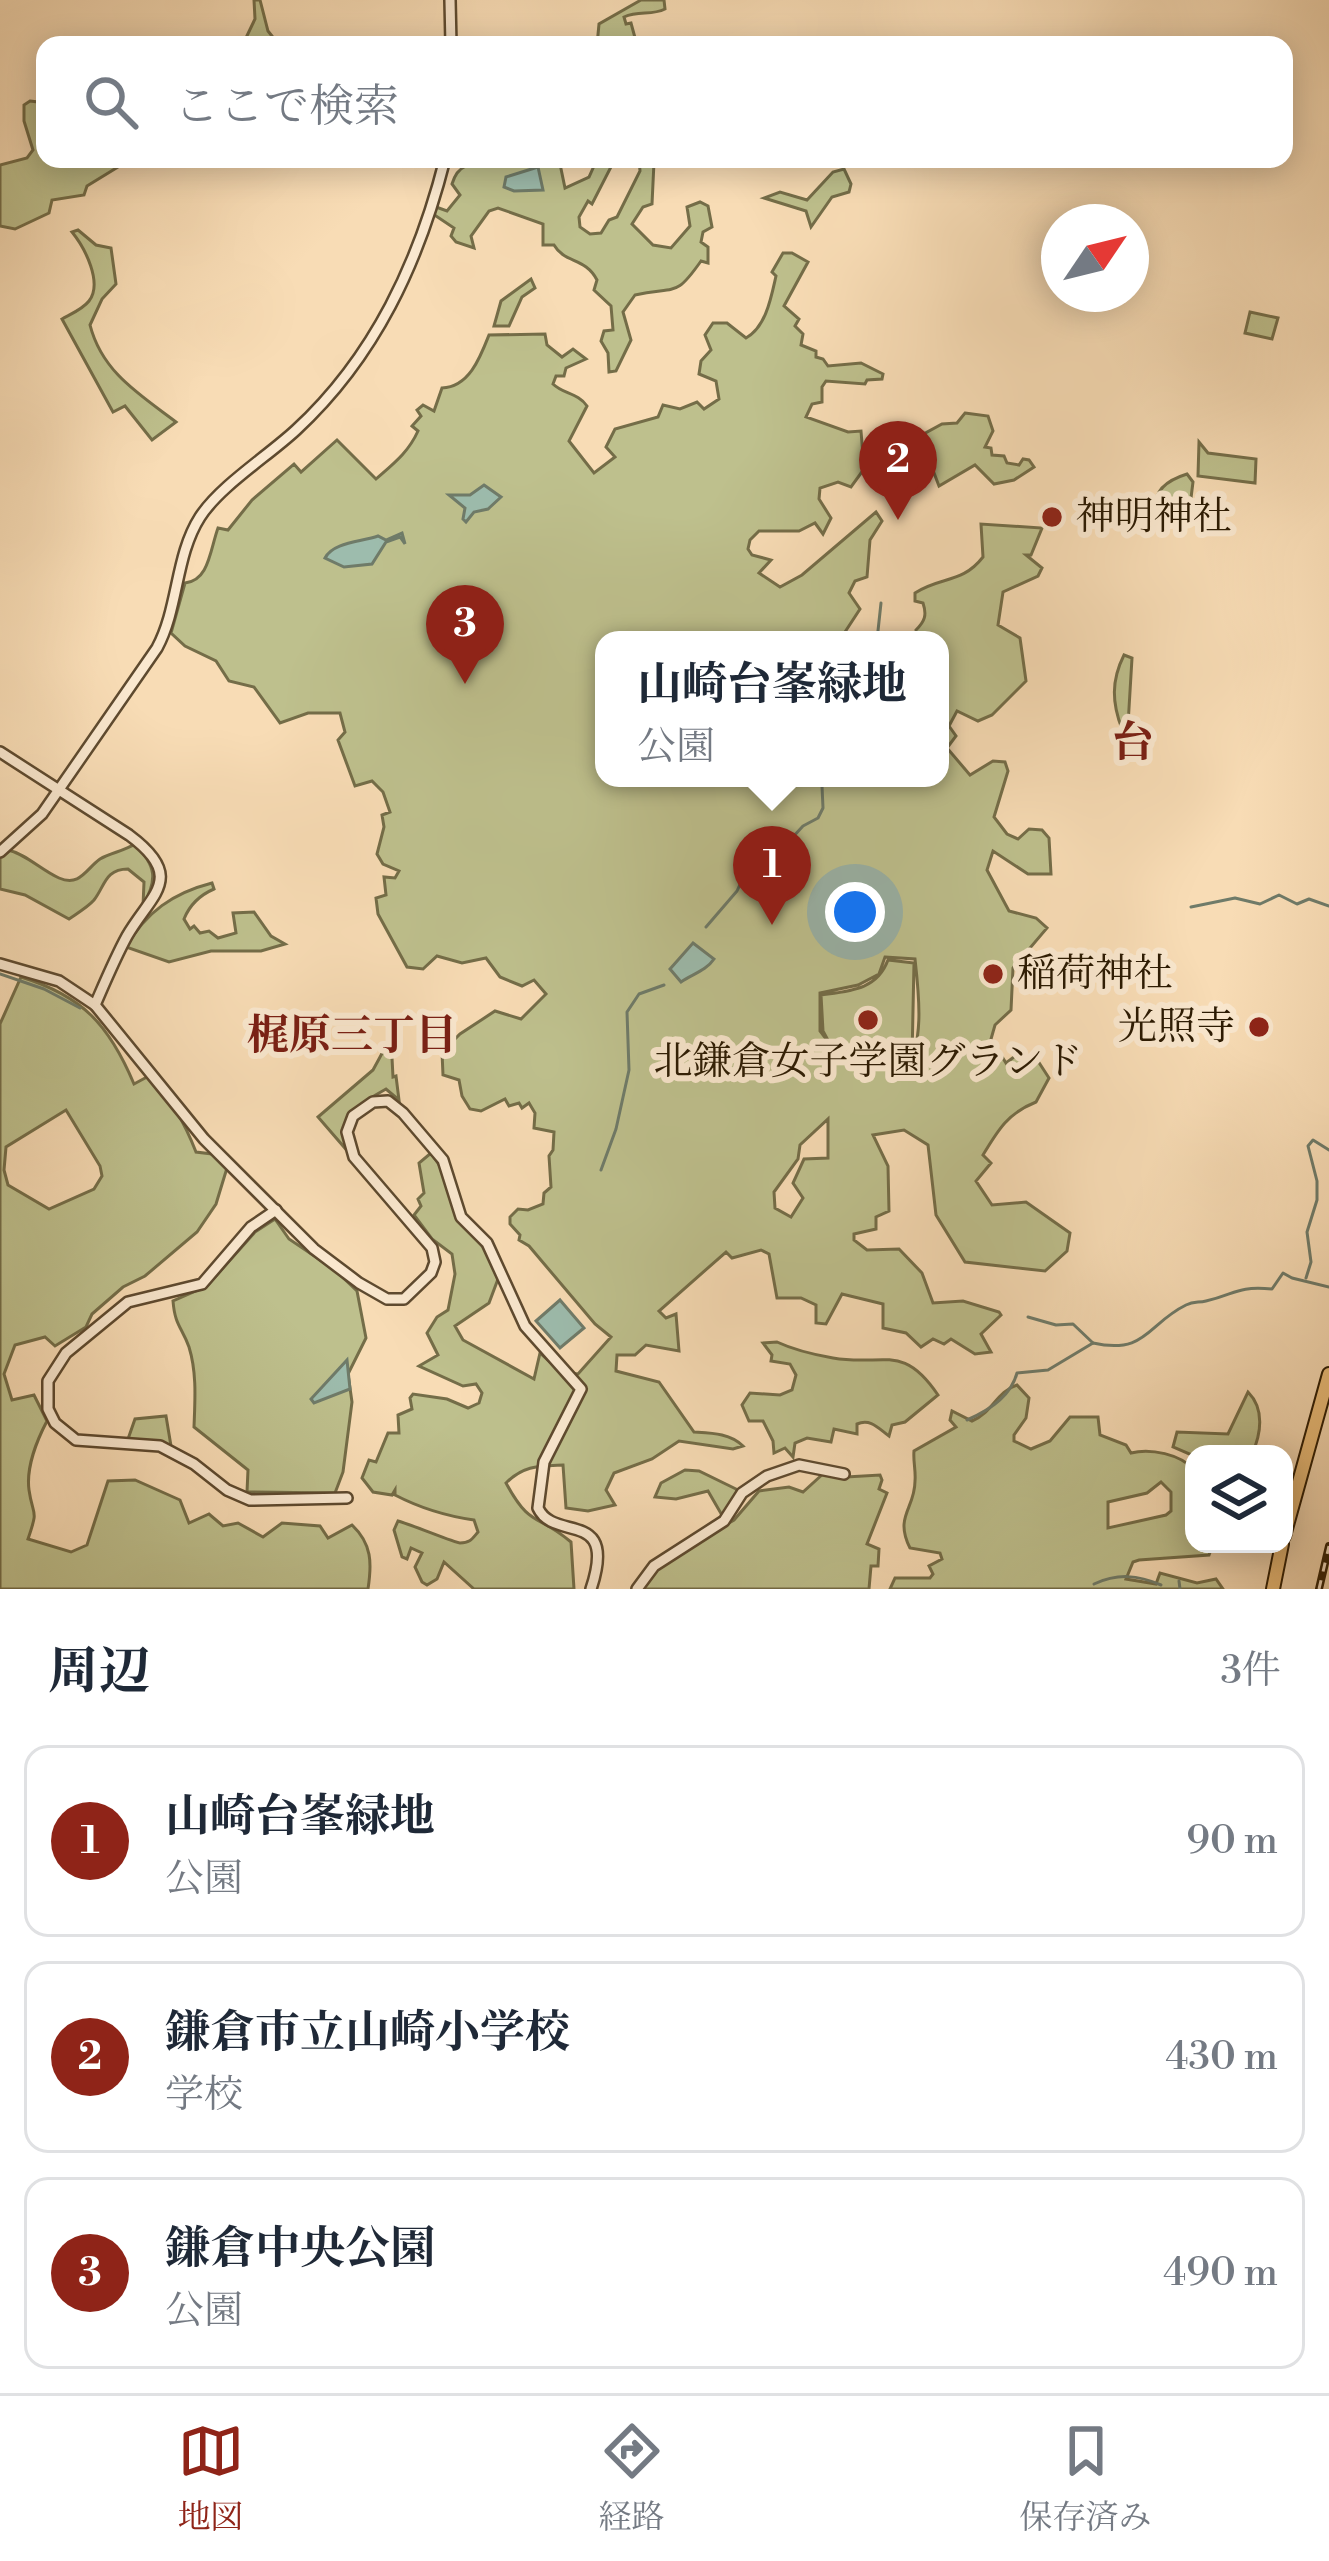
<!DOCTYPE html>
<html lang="ja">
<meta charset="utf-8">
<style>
:root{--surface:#fff;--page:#f6f6f7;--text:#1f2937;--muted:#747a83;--line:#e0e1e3;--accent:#8f2418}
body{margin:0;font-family:"Libre Bodoni","Noto Serif JP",serif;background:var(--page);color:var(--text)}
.controls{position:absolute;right:36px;bottom:36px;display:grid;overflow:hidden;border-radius:24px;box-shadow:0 6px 30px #0003}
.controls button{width:108px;height:108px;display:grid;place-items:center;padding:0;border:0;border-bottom:3px solid var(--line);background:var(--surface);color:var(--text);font:60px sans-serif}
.compass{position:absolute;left:1041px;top:204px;width:108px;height:108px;border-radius:50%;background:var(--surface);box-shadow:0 6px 30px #0003;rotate:55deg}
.you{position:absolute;left:855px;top:912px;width:42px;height:42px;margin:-30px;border:9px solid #fff;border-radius:50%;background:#1a73e8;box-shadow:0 0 0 18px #1a73e833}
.badge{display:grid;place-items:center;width:78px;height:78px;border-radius:50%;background:var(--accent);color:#fff;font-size:39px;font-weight:700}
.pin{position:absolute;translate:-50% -99px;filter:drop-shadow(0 3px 6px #0008)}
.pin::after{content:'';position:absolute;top:63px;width:42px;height:36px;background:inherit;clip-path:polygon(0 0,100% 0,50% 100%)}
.popup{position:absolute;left:595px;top:631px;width:354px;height:156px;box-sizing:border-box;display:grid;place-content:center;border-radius:24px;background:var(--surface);filter:drop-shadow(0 3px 9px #0005);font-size:39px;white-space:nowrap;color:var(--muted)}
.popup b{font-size:45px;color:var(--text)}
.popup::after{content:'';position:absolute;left:50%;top:100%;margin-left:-24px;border:24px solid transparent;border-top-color:var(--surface)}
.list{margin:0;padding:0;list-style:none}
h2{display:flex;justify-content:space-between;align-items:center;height:156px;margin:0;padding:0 48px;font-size:51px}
h2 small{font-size:39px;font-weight:400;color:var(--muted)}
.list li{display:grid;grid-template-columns:78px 1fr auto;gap:36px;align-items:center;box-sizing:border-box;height:192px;margin:0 24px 24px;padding:0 24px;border:3px solid var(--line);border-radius:24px}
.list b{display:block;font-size:45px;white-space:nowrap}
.list p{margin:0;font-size:39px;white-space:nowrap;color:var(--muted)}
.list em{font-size:39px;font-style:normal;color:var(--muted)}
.icon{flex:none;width:66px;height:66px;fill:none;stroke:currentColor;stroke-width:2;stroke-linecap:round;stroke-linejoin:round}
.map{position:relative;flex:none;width:1329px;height:1589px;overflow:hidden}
.search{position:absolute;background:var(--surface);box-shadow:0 6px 30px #0003;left:36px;right:36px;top:36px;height:132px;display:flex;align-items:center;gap:30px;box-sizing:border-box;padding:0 42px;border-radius:24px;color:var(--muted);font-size:45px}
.sheet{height:804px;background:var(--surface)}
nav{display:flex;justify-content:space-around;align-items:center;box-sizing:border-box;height:168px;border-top:3px solid var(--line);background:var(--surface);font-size:33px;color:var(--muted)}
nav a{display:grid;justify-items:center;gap:6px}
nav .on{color:var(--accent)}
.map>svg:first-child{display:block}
.green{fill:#bec08d;stroke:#746d48;stroke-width:3;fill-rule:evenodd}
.water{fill:#9dbcad;stroke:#6f7b69;stroke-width:3}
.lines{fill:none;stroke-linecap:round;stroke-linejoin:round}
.stream{stroke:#6f7b69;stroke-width:3}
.minor-casing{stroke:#5e4a2f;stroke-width:14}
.major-casing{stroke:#2b1a02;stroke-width:16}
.minor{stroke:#fae8cf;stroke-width:9}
.major{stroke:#ecbe7a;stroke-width:12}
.rail-casing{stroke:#2b1a02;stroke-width:8}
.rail{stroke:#fae8cf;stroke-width:3;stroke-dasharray:9;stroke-linecap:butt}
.poi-dot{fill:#8f2418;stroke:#fae8cf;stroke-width:4.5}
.labels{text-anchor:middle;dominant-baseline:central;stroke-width:12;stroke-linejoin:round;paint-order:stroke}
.poi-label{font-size:39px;fill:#2b1a02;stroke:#fae8cf;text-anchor:start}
.neighbourhood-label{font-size:42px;font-weight:bold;fill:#7a1f14;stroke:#fae8cf}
</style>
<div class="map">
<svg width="1329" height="1589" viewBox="0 0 1329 1589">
<rect width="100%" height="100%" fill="#f8dcb5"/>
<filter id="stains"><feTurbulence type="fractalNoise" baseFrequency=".00167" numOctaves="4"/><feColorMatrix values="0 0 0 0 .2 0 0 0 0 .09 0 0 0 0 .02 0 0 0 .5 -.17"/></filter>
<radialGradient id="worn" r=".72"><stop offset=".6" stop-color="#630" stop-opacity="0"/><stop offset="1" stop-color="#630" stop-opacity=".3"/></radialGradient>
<g class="green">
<path d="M 254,0 L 260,0 L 268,31 L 279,45 L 243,44 L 255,19 Z"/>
<path d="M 641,0 L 664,0 L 665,9 C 651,16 639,10 624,17 L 626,24 L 631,23 L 637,45 L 597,45 L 599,24 Z"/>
<path d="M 30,101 L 38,102 L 45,115 L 45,159 L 131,159 L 87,186 L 84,195 L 52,200 L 49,213 L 15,229 L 0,226 L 0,165 L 27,158 L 33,150 L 24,121 L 24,105 Z"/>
<path d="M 503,159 L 584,159 L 560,164 L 565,188 L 589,177 L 594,166 L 614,161 L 592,204 L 588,201 L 579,217 L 580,227 L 590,234 L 601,233 L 609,220 L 617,217 L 640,171 L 639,159 L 661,159 L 654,162 L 652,204 L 643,207 L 632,224 L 653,245 L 671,248 L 690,226 L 687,207 L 700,202 L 708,206 L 712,227 L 703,232 L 701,242 L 708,247 L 708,263 L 701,261 C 675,298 677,286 635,295 L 623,312 L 631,340 L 616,371 L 609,372 L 608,353 L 601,341 L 604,331 L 613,330 L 611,306 L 594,290 L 597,280 C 585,257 565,264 554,245 L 543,245 L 543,224 L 498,208 L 489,211 L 471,236 L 474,248 L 456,242 L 451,236 L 454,228 L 433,214 L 436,207 L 447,211 L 460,195 L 452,184 C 460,157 480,165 502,162 Z"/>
<path d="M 844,169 L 851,184 L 849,192 L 832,197 L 811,227 L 806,211 L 764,198 L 780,192 L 807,200 L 833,172 Z"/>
<path d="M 78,230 L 96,245 L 111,248 L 116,284 L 102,299 L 90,325 C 102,372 139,394 176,422 L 152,440 L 125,406 L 113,412 L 62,319 C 71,314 83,309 89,301 C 103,283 85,248 72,232 Z"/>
<path d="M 783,253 L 792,253 L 808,262 L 784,306 L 799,319 L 795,326 L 803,334 L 801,345 L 816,351 L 816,357 L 823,359 L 828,366 L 861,363 L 883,374 L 882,379 L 867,380 L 865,384 L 826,381 L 822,387 L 822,402 L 812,404 L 806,417 L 848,432 L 861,431 L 864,469 L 851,487 L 838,482 L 820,488 L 819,499 L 831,518 L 823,534 L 815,523 L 799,531 L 759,531 L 750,540 L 748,549 L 752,555 L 771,560 L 759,573 L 780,587 L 802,575 L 876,512 L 882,521 L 870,540 L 867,577 L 855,581 L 849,593 L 860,609 L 845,632 L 847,640 L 604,640 L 604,778 L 940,778 L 940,640 L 918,640 L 916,630 C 925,621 927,615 923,603 L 915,601 L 915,593 C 941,576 962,584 983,557 L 981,524 L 1042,528 L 1031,555 L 1026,555 L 1042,568 L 1038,576 L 1003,592 L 998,625 L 1020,638 L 1026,681 L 992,715 L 978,721 L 957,711 L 949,726 L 956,736 L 947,748 L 970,775 L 993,761 L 1005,762 L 1008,771 L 994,817 L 1007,834 L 1018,839 L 1029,829 L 1042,830 L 1049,838 L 1051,874 L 1028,874 L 993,851 L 987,870 L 1009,911 L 1036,918 L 1047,928 L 1013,968 L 1011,1010 L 995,1025 L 991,1039 L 1006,1063 L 1019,1053 L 1036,1058 L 1049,1078 L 1036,1102 C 1008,1113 998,1130 983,1155 L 991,1163 L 976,1181 L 992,1205 L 1026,1202 L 1070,1233 L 1067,1251 L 1045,1271 L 965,1262 L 936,1215 L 928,1145 L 904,1130 L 873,1135 L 888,1166 L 889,1211 L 876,1217 L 876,1229 L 854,1234 L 854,1240 L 867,1250 L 899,1249 L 922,1273 L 933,1303 L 963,1301 L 999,1312 L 1001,1315 L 981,1334 L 991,1352 L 975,1354 L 951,1339 L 944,1344 L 933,1339 L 921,1347 L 906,1333 L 883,1328 L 883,1304 L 842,1294 L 826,1324 L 816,1323 L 816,1305 L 801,1298 L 777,1298 L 769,1254 L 761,1250 L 732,1258 L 726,1252 L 659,1311 L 666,1318 L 676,1314 L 679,1351 L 646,1345 L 635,1355 L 617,1355 L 616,1371 L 659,1382 L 694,1432 C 711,1433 730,1433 743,1446 L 733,1449 L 679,1441 L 652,1459 L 614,1473 L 606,1490 L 615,1505 L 588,1511 L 566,1508 L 563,1465 C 539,1466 524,1465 506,1483 C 531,1529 537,1513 571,1542 L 574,1589 L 474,1589 L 444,1562 L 437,1579 L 427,1585 L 422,1582 L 415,1567 L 422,1553 L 411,1548 L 407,1559 L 402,1557 L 394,1530 L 398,1521 C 410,1524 455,1543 460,1543 C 470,1543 472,1539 478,1532 L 474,1520 C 446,1516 420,1508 395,1495 L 395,1490 L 392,1495 L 373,1492 L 362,1478 L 369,1460 L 376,1462 L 388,1433 L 399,1433 L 398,1415 L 412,1409 L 410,1398 L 413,1394 L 447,1399 L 468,1408 L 479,1403 L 482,1393 L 476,1384 L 463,1386 L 419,1366 L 438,1355 L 427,1333 L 437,1317 L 448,1310 L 455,1274 L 452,1254 L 432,1239 L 414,1215 L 421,1206 L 418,1199 L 424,1193 L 419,1163 L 431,1153 L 446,1175 L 455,1214 L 485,1249 L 498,1279 L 489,1303 L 455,1326 L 463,1340 L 534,1379 L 540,1353 L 561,1372 L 578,1374 L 611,1337 L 595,1324 L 529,1246 L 519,1240 L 520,1235 L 510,1224 L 510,1217 L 518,1209 L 528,1210 L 543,1204 L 544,1193 L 551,1187 L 549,1156 L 553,1150 L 554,1132 L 534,1128 L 535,1113 L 529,1103 L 522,1108 L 519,1103 L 509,1106 L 505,1099 L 481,1111 L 470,1109 L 462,1096 L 459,1080 L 443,1075 L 442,1052 L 460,1034 L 495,1011 L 521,1019 L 546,994 L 534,980 L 522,986 L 500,977 L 486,958 L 462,963 L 437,956 L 423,969 L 407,967 L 378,914 L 376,898 L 386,895 L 384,877 L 395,878 L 399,871 L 383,864 L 377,854 L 384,827 L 382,815 L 390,812 L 383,792 L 372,781 L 355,786 L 338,740 L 345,732 L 340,713 L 308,713 L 280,723 L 254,687 L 229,681 L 216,661 L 185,646 L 171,633 L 185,583 C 209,581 210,550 218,528 L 228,530 L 252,500 L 294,464 L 301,472 L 337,440 L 376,479 C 393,464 408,453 418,431 L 412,426 L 421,416 L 417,410 L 423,405 L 434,411 L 442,388 C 469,387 480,358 489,335 L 545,334 L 547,345 L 562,357 L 573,349 L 586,359 L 566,368 L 564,376 L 556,376 L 553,384 C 563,394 578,393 587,406 L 569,441 L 594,473 L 615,457 L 606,447 L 615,429 L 658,417 L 663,405 L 680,409 L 697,402 L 704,409 L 719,399 L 716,381 L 699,374 L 701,361 L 711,350 L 705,335 L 713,323 L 727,323 L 746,338 C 766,327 771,298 776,276 L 772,272 ZM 885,957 L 915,959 C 919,995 925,1044 904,1074 L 859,1056 L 889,1054 L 903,1067 L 912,1058 L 914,963 L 888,960 C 877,990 850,991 821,995 L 823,1031 L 830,1044 L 820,1031 L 820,993 L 858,985 L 879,974 ZM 828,1119 L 828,1158 L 804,1159 L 793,1183 L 803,1198 L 791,1217 L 775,1208 L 774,1192 L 798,1159 L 800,1145 Z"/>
<path d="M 531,279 L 535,288 L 522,297 L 509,326 L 494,326 L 501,301 Z"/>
<path d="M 1250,312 L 1278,318 L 1272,339 L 1245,333 Z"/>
<path d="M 965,413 L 988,416 L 993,431 L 985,447 L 991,448 L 992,455 L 1004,456 L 1007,463 L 1019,465 L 1023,459 L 1029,460 L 1034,467 L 1014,480 L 994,484 L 975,465 L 939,486 L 920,436 L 942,424 L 957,423 Z"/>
<path d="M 1199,442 L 1208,453 L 1256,459 L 1255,483 L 1198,476 Z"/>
<path d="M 1187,474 L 1193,482 L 1191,498 L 1156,507 C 1154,488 1171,479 1187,474 Z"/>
<path d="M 1124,655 L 1132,658 L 1128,725 L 1122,729 C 1112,703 1111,681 1124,655 Z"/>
<path d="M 135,844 C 156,866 158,879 143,906 L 144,882 L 128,869 C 105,869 105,886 94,900 C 88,907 76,914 69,919 L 25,895 L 0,889 L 0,857 L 8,850 C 26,854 41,870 59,878 C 80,887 86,869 100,859 C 110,853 124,851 135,844 Z"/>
<path d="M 212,883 L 214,889 C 200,895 190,904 184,919 L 190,929 L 194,926 L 200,933 L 209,931 L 218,938 L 236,933 L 233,913 L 254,912 L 271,936 L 285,944 L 261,951 L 211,951 L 169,962 L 126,947 C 146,912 173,893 212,883 Z"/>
<path d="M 21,977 C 83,996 109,1025 134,1084 L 147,1077 C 171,1097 185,1124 196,1152 L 212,1154 L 227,1168 L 216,1204 L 197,1232 L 145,1276 L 123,1287 L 92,1314 L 86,1327 L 55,1346 L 45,1337 L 15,1345 L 4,1374 L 12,1400 L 34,1395 L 47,1421 C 37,1440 26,1468 29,1490 C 33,1518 39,1507 28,1539 L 71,1552 L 87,1545 L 108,1481 L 135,1480 L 180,1500 L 189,1523 L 209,1514 L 223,1526 L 238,1523 L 263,1537 L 282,1523 L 320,1526 L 328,1538 L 352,1525 C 372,1544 372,1563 368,1589 L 0,1589 L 0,1024 ZM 66,1110 L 100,1166 L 102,1176 L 94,1189 L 49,1209 L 8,1185 L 4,1170 L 6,1147 Z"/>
<path d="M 386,1046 L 392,1058 L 393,1077 L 396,1076 L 399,1100 L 386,1089 C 360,1103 345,1115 344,1147 L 318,1117 L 373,1070 Z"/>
<path d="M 275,1219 L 289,1239 L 335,1270 L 357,1291 L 366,1338 L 348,1374 L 352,1402 L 343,1472 L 335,1493 L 247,1492 L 248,1470 L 194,1427 C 195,1400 197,1373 189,1347 C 182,1327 175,1326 173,1301 L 207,1286 L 255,1232 Z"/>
<path d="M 777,1342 C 792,1349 816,1355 833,1358 C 884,1367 902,1342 938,1395 L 905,1422 L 892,1425 L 889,1436 C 879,1429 871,1418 857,1424 L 857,1434 L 834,1429 L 831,1442 L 807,1438 L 795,1443 L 793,1457 L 785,1448 L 774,1453 L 773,1441 L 763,1421 L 749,1421 L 742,1405 L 750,1393 L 780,1395 L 792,1390 L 796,1375 L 790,1364 L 771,1361 L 772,1355 L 763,1343 Z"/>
<path d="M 1017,1385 L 1029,1398 L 1026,1418 L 1014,1435 L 1014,1441 L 1031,1449 L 1050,1441 L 1070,1417 L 1098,1417 L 1100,1435 L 1126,1445 L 1131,1453 C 1150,1448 1181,1454 1194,1470 L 1194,1544 L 1213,1544 L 1209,1555 L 1139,1560 L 1133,1562 L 1126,1579 L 1156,1584 L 1160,1573 L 1197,1583 L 1216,1579 L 1223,1589 L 890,1589 L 895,1578 L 930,1578 L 933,1574 L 929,1566 L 942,1559 L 940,1553 L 910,1548 C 894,1516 915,1509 915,1481 C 916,1471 913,1461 914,1451 L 956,1427 L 950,1420 L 952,1411 L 972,1421 C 992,1413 997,1391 1017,1385 ZM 1161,1482 L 1171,1492 L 1171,1511 L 1166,1515 L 1108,1528 L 1108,1502 L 1147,1493 Z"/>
<path d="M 1248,1392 C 1265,1409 1261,1434 1252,1454 L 1194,1456 L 1173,1447 L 1177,1432 L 1228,1434 Z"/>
<path d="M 166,1416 L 171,1446 L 128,1439 L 135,1419 Z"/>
<path d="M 685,1470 L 699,1471 L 736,1489 L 738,1494 L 723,1517 L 708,1491 L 676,1499 L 655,1497 L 661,1483 Z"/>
<path d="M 824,1473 L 846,1477 L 880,1475 L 882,1480 L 879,1489 L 887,1493 L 867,1544 L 879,1549 L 878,1566 L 871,1566 L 869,1589 L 640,1589 L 658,1565 L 734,1520 L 759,1491 L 789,1487 L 803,1492 Z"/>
</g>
<g class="water">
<path d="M 538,167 L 543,190 L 514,191 L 504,187 L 506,177 Z"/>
<path d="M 484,485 L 501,497 L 488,509 L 474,512 L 466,522 L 463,519 L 465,508 L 449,495 L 470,495 Z"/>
<path d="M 402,533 L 405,544 L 400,537 L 386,542 L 372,564 L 344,567 L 325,558 C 333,542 361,542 378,536 L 386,540 Z"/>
<path d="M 693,943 L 714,959 C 706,971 692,974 681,982 L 670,969 Z"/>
<path d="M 560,1300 L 584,1328 L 560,1348 L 536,1321 Z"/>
<path d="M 347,1360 L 350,1389 L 314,1403 L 311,1399 Z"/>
</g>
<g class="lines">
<g class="stream">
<path d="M 877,640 L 881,603"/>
<path d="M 1191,907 L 1235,898 L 1260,904 L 1279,895 L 1297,904 L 1309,899 L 1329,906"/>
<path d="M 706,927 L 737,891 L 742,880 L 780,851 L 803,826 L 818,818 L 823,808 L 822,786 L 828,778"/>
<path d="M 0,974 L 44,989 L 80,1008"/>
<path d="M 601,1170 L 616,1129 L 629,1070 L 627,1012 L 639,994 L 664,985"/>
<path d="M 1306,1278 L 1311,1262 L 1307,1232 L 1317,1200 L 1317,1181 L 1308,1146 L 1313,1140 L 1329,1150"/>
<path d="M 1028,1317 L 1056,1325 L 1073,1324 L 1093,1343"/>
<path d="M 967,1420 C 988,1411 1011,1396 1017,1373 L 1048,1370 L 1093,1343 C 1146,1355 1147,1324 1186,1305 C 1194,1301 1198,1303 1206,1301 C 1237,1294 1235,1286 1272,1289 L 1283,1273 L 1292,1278 L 1329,1287"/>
<path d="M 1179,1581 L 1180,1589"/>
<path d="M 1094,1584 C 1118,1573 1138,1575 1161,1585"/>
</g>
<defs>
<g id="minor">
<path d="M 450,0 L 451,45"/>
<path d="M 0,752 L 129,835 C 187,878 151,894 127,936 C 115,958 105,982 95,1005"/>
<path d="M 0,852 L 42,814 L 157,648 C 179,607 175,556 200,517 C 220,486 268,456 296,430 C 375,357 419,262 445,159"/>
<path d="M 0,964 L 59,981 L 95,1005 L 204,1139 L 314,1249 L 359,1283 L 387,1299 L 404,1299 L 431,1273 L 435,1262 L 432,1248 L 354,1157 L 347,1132 L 353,1116 L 373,1102 L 388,1101 L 403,1113 L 443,1160 L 461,1217 L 487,1243 L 525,1326 L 581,1389 L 544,1462 L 538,1508 C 554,1543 618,1507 591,1589"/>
<path d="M 276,1210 L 251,1227 L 202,1284 L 128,1302 L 66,1353 L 48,1381 L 48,1409 L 55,1423 L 76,1440 L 160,1446 L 194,1464 L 227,1490 L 250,1500 L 347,1498"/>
<path d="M 637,1589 L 654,1566 L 724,1521 L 742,1493 L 767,1476 L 799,1465 L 844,1474"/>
</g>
<g id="major">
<path d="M 1284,1536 L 1329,1374"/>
<path d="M 1273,1589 L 1282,1544"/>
</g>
</defs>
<use href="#minor" class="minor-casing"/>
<use href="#major" class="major-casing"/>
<use href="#minor" class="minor"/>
<use href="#major" class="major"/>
<defs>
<path id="rail" d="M 1319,1589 L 1329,1546"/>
</defs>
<use href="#rail" class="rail-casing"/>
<use href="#rail" class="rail"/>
</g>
<g class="poi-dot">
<circle cx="1052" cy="517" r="12"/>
<circle cx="993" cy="974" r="12"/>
<circle cx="868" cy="1020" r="12"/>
<circle cx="1259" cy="1027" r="12"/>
</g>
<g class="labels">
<g class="poi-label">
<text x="1076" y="517">神明神社</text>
<text x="1017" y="974">稲荷神社</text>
<text x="1235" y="1027" text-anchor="end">光照寺</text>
<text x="868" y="1062" text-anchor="middle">北鎌倉女子学園グランド</text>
</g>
<g class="neighbourhood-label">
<text x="1133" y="743">台</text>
<text x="352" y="1036">梶原三丁目</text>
</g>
</g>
<rect width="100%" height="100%" filter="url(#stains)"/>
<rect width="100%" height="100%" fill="url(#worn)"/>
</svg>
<div class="controls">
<button><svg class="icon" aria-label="layers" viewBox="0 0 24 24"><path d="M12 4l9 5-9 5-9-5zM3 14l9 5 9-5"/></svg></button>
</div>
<svg class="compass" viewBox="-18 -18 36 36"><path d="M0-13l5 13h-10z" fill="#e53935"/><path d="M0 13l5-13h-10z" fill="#747a83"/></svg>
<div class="you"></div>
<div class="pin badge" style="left:772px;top:925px">1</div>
<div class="popup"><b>山崎台峯緑地</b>公園</div>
<div class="pin badge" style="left:898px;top:520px">2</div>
<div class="pin badge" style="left:465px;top:684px">3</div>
<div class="search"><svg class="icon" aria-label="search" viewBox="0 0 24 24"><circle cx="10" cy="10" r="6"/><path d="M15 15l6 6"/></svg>ここで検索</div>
</div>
<section class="sheet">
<h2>周辺<small>3件</small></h2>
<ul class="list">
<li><span class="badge">1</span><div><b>山崎台峯緑地</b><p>公園</p></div><em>90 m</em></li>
<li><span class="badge">2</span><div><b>鎌倉市立山崎小学校</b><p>学校</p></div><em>430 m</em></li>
<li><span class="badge">3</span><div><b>鎌倉中央公園</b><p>公園</p></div><em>490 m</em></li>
</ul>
</section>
<nav>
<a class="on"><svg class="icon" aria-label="map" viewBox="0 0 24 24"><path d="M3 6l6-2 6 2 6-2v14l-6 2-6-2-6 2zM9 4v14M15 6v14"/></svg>地図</a>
<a><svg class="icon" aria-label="directions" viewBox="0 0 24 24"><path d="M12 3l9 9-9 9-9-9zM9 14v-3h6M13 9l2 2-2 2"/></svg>経路</a>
<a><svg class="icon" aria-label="saved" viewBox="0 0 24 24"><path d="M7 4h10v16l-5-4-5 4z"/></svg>保存済み</a>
</nav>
